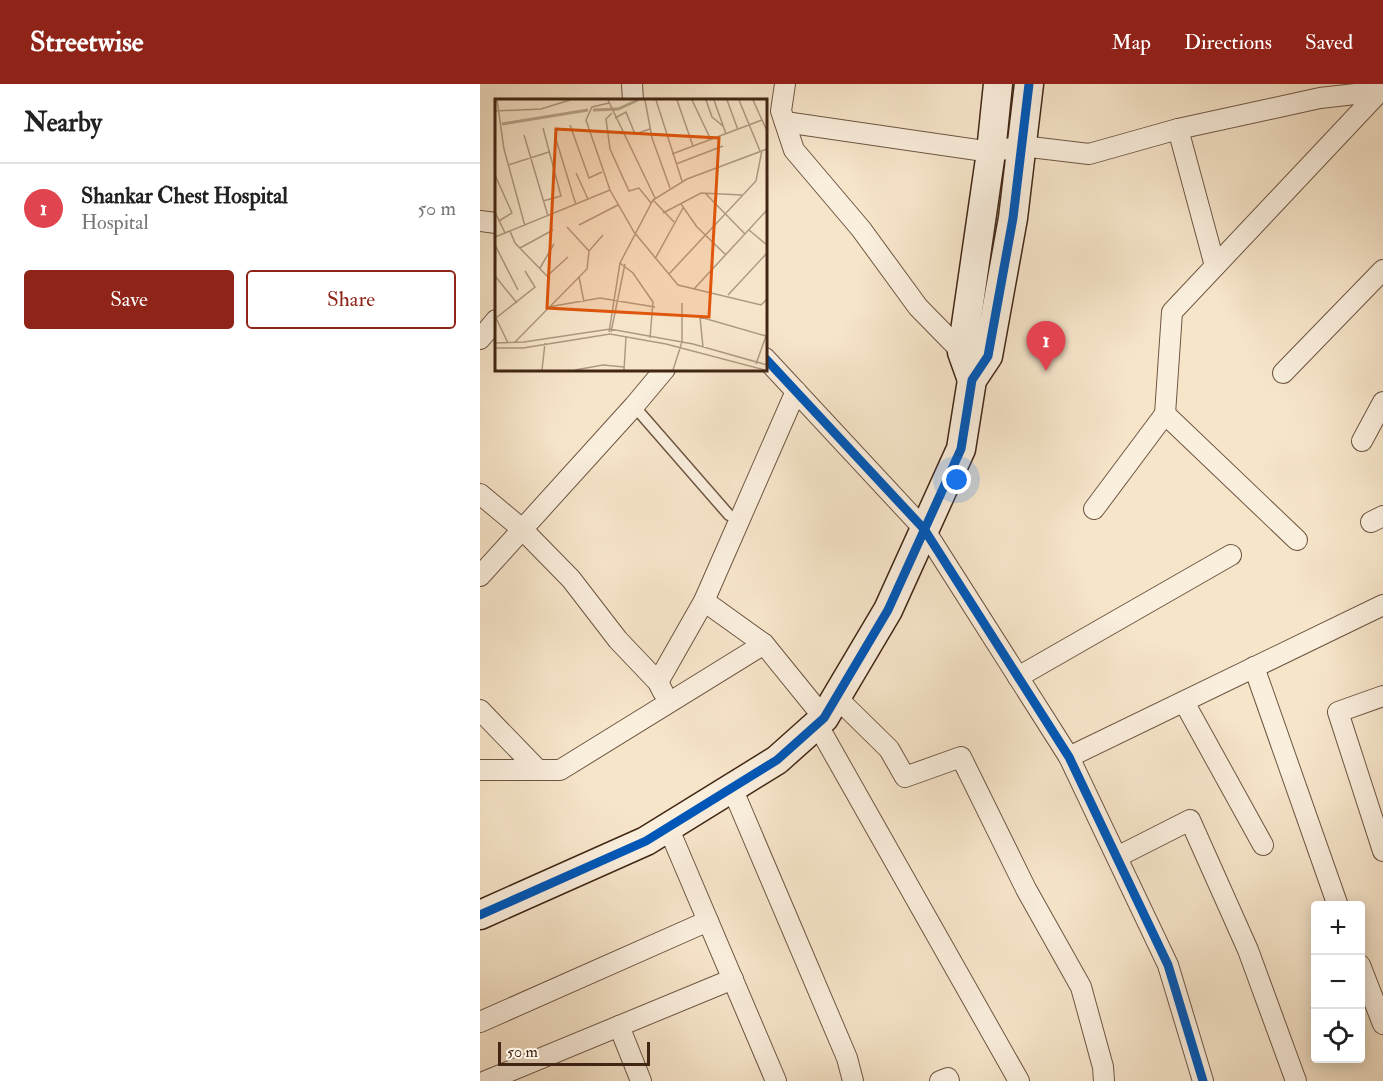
<!DOCTYPE html>
<meta charset="utf-8">
<style>
:root{--surface:#fff;--page:#f2f2f2;--text:#222;--muted:#767676;--line:#e0e0e0;--accent:#8f2418}
body{margin:0;font-family:"IM FELL Double Pica",serif;background:var(--page);color:var(--text)}
.controls{position:absolute;right:18px;bottom:18px;display:grid;overflow:hidden;border-radius:6px;box-shadow:0 3px 15px #0003}
.controls button{width:54px;height:54px;display:grid;place-items:center;padding:0;border:0;border-bottom:2px solid var(--line);background:var(--surface);color:var(--text);font:30px sans-serif}
.scale{position:absolute;left:18px;bottom:15px;width:152px;box-sizing:border-box;padding-left:6px;border:3px solid #412614;border-top:0;font-size:16px;line-height:21px;white-space:nowrap;color:#412614;-webkit-text-stroke:4px #faeedd;paint-order:stroke}
.you{position:absolute;left:477px;top:396px;width:21px;height:21px;margin:-15px;border:4px solid #fff;border-radius:50%;background:#1a73e8;box-shadow:0 0 0 9px #1a73e833}
.badge{display:grid;place-items:center;width:39px;height:39px;border-radius:50%;background:var(--accent);color:#fff;font-size:20px;font-weight:700}
.pin{position:absolute;translate:-50% -50px;filter:drop-shadow(0 2px 3px #0008)}
.pin::after{content:'';position:absolute;top:32px;width:21px;height:18px;background:inherit;clip-path:polygon(0 0,100% 0,50% 100%)}
.list{margin:0;padding:0;list-style:none}
h2{display:flex;justify-content:space-between;align-items:center;height:78px;margin:0;padding:0 24px;font-size:26px}
h2 small{font-size:20px;font-weight:400;color:var(--muted)}
.list li{display:grid;grid-template-columns:39px 1fr auto;gap:18px;align-items:center;box-sizing:border-box;height:90px;padding:0 24px;border-top:2px solid var(--line)}
.list b{display:block;font-size:22px;white-space:nowrap}
.list p{margin:0;font-size:20px;white-space:nowrap;color:var(--muted)}
.list em{font-size:20px;font-style:normal;color:var(--muted)}
.actions{display:flex;gap:12px;padding:18px 24px}
.actions a{flex:1;padding:14px 0;border:2px solid var(--accent);border-radius:6px;text-align:center;font-size:21px;color:var(--accent)}
.actions .main{background:var(--accent);color:#fff}
.icon{flex:none;width:33px;height:33px;fill:none;stroke:currentColor;stroke-width:2;stroke-linecap:round;stroke-linejoin:round}
.map{position:relative;flex:none;width:903px;height:997px;overflow:hidden}
header{display:flex;align-items:center;gap:36px;box-sizing:border-box;height:84px;padding:0 30px;background:var(--accent);color:#fff}
header strong{font-size:28px}
nav{display:flex;gap:33px;margin-inline-start:auto;font-size:21px}
main{display:flex}
aside{flex:1;background:var(--surface)}
.map>svg:first-child{display:block}
.lines{fill:none;stroke-linecap:round;stroke-linejoin:round}
.lane-casing{stroke:#6e5642;stroke-width:13}
.street-casing{stroke:#6e5642;stroke-width:22}
.secondary-casing{stroke:#412614;stroke-width:31}
.lane{stroke:#faeedd;stroke-width:10}
.street{stroke:#faeedd;stroke-width:20}
.secondary{stroke:#faeedd;stroke-width:28}
.cycleway-casing{stroke:#faeedd;stroke-width:13}
.cycleway{stroke:#0057b8;stroke-width:9}
.inset-river{fill:none;stroke:#b9a48c;stroke-width:3}
.inset-road{fill:none;stroke:#ae9981;stroke-width:1.5}
.view{fill:#e0560c;fill-opacity:0.15;stroke:#e0560c;stroke-width:3}
.inset-edge{fill:none;stroke:#412614;stroke-width:3}
</style>
<header>
<strong>Streetwise</strong>
<nav><a>Map</a><a>Directions</a><a>Saved</a></nav>
</header>
<main>
<aside>
<h2>Nearby<small></small></h2>
<ul class="list">
<li><span class="badge" style="background:#e0444e">1</span><div><b>Shankar Chest Hospital</b><p>Hospital</p></div><em>50 m</em></li>
</ul>
<div class="actions"><a class="main">Save</a><a>Share</a></div>
</aside>
<div class="map">
<svg width="903" height="997" viewBox="0 0 903 997">
<rect width="100%" height="100%" fill="#f7e5ca"/>
<filter id="stains"><feTurbulence type="fractalNoise" baseFrequency=".00333" numOctaves="4"/><feColorMatrix values="0 0 0 0 .2 0 0 0 0 .09 0 0 0 0 .02 0 0 0 .5 -.17"/></filter>
<radialGradient id="worn" r=".72"><stop offset=".6" stop-color="#630" stop-opacity="0"/><stop offset="1" stop-color="#630" stop-opacity=".3"/></radialGradient>
<g class="lines">
<defs>
<path id="lane" d="M 154,322 L 249,431"/>
<g id="street">
<path d="M 152,0 L 153,16"/>
<path d="M 305,0 L 301,27 L 314,66 L 381,145 L 438,223 L 482,268 L 490,269"/>
<path d="M 305,38 L 511,68 L 542,62 L 609,70 L 698,45 L 840,14 L 901,7"/>
<path d="M 698,45 L 735,182"/>
<path d="M 0,137 L 16,139"/>
<path d="M 0,255 L 16,236"/>
<path d="M 285,274 L 444,445 L 589,673 L 688,881 L 723,997"/>
<path d="M 803,289 L 903,186"/>
<path d="M 685,330 L 817,456"/>
<path d="M 882,357 L 903,318"/>
<path d="M 0,410 L 42,445 L 91,495 L 138,556 L 178,598 L 183,608"/>
<path d="M 614,425 L 685,330 L 692,228 L 903,4"/>
<path d="M 891,438 L 903,432"/>
<path d="M 0,492 L 154,322 L 185,285"/>
<path d="M 224,517 L 284,560 L 344,634"/>
<path d="M 774,583 L 858,822"/>
<path d="M 538,593 L 751,471"/>
<path d="M 178,598 L 224,517 L 316,307"/>
<path d="M 903,612 L 858,628 L 903,767"/>
<path d="M 357,614 L 409,665 L 425,693 L 481,673 L 546,805 L 601,903 L 623,983 L 624,997"/>
<path d="M 704,618 L 783,761"/>
<path d="M 0,626 L 58,686"/>
<path d="M 337,640 L 539,997"/>
<path d="M 589,673 L 903,521"/>
<path d="M 0,686 L 80,686 L 284,560"/>
<path d="M 252,704 L 367,974 L 373,997"/>
<path d="M 188,743 L 296,997"/>
<path d="M 637,773 L 710,736 L 768,866 L 816,997"/>
<path d="M 880,881 L 903,940"/>
<path d="M 0,938 L 228,837"/>
<path d="M 139,942 L 161,997"/>
<path d="M 6,997 L 253,895"/>
<path d="M 460,997 L 468,994 L 469,997"/>
</g>
<g id="secondary">
<path d="M 492,296 L 482,268 L 511,68 L 518,0"/>
<path d="M 0,831 L 166,757 L 297,676 L 344,634 L 408,526 L 481,365 L 492,296 L 508,272 L 533,134 L 549,0"/>
</g>
</defs>
<use href="#lane" class="lane-casing"/>
<use href="#street" class="street-casing"/>
<use href="#secondary" class="secondary-casing"/>
<use href="#lane" class="lane"/>
<use href="#street" class="street"/>
<use href="#secondary" class="secondary"/>
<defs>
<g id="cycleway">
<path d="M 285,274 L 444,445 L 589,673 L 688,881 L 723,997"/>
<path d="M 0,831 L 166,757 L 297,676 L 344,634 L 408,526 L 481,365 L 492,296 L 508,272 L 533,134 L 549,0"/>
</g>
</defs>
<use href="#cycleway" class="cycleway-casing"/>
<use href="#cycleway" class="cycleway"/>
</g>
<g transform="translate(15 15)">
<rect width="272" height="272" fill="#f7e5ca"/>
<path class="inset-river" d="M 98,11 L 123,10 L 143,1M 7,25 L 93,11"/>
<path class="inset-road" d="M 2,1 L 9,50 L 30,127M 113,1 L 160,99M 150,1 L 157,39 L 175,89M 161,1 L 187,82M 182,1 L 198,47M 197,1 L 216,41M 211,1 L 217,18 L 228,27M 219,1 L 231,35M 232,1 L 243,31M 244,1 L 265,52M 258,1 L 272,32M 114,4 L 97,8 L 91,21 L 115,91 L 139,133 L 183,186 L 266,206 L 272,200M 0,12 L 46,10 L 75,1M 117,14 L 111,20 L 115,50 L 134,92 L 144,89 L 156,104M 120,19 L 131,13 L 140,35 L 155,30M 75,26 L 94,79 L 107,73M 48,29 L 66,97 L 48,102M 29,36 L 53,117M 60,37 L 81,106M 177,55 L 267,21M 181,65 L 228,47M 13,66 L 54,53M 81,74 L 93,100M 0,76 L 17,114 L 4,122M 210,94 L 250,135M 158,101 L 179,123M 186,105 L 202,128 L 231,156M 0,113 L 10,134M 168,114 L 206,94 L 247,96M 84,126 L 123,106M 72,128 L 94,152M 254,131 L 272,146M 15,132 L 20,144 L 52,177 L 73,158M 0,138 L 115,91M 0,146 L 23,191M 25,149 L 58,131M 160,160 L 188,109M 125,164 L 138,174 L 158,203 L 155,239M 45,169 L 59,145M 174,175 L 261,82 L 267,51M 0,177 L 22,204M 84,178 L 89,203M 199,190 L 272,111M 233,196 L 272,154M 53,208 L 105,199 L 160,208M 114,233 L 125,164 L 158,101 L 192,80 L 272,50M 116,233 L 130,165M 0,244 L 29,243 L 115,230 L 198,245 L 272,266M 13,244 L 1,219 L 40,188 L 30,172M 19,244 L 92,170 L 94,152 L 108,136M 208,248 L 205,218 L 271,237M 0,249 L 28,249 L 115,235 L 171,245 L 270,271M 261,265 L 271,237M 47,271 L 50,244M 80,271 L 108,266 L 129,268M 129,271 L 131,238M 178,271 L 187,243 L 187,204"/>
<path class="view" d="M 61,30 L 224,39 L 214,218 L 52,209 Z"/>
<rect width="272" height="272" class="inset-edge"/>
</g>
<rect width="100%" height="100%" filter="url(#stains)"/>
<rect width="100%" height="100%" fill="url(#worn)"/>
</svg>
<div class="controls">
<button>+</button>
<button>−</button>
<button><svg class="icon" aria-label="locate" viewBox="0 0 24 24"><circle cx="12" cy="12" r="6"/><path d="M12 2v4M12 18v4M2 12h4M18 12h4"/></svg></button>
</div>
<div class="scale">50 m</div>
<div class="you"></div>
<div class="pin badge" style="left:566px;top:287px;background:#e0444e">1</div>
</div>
</main>
